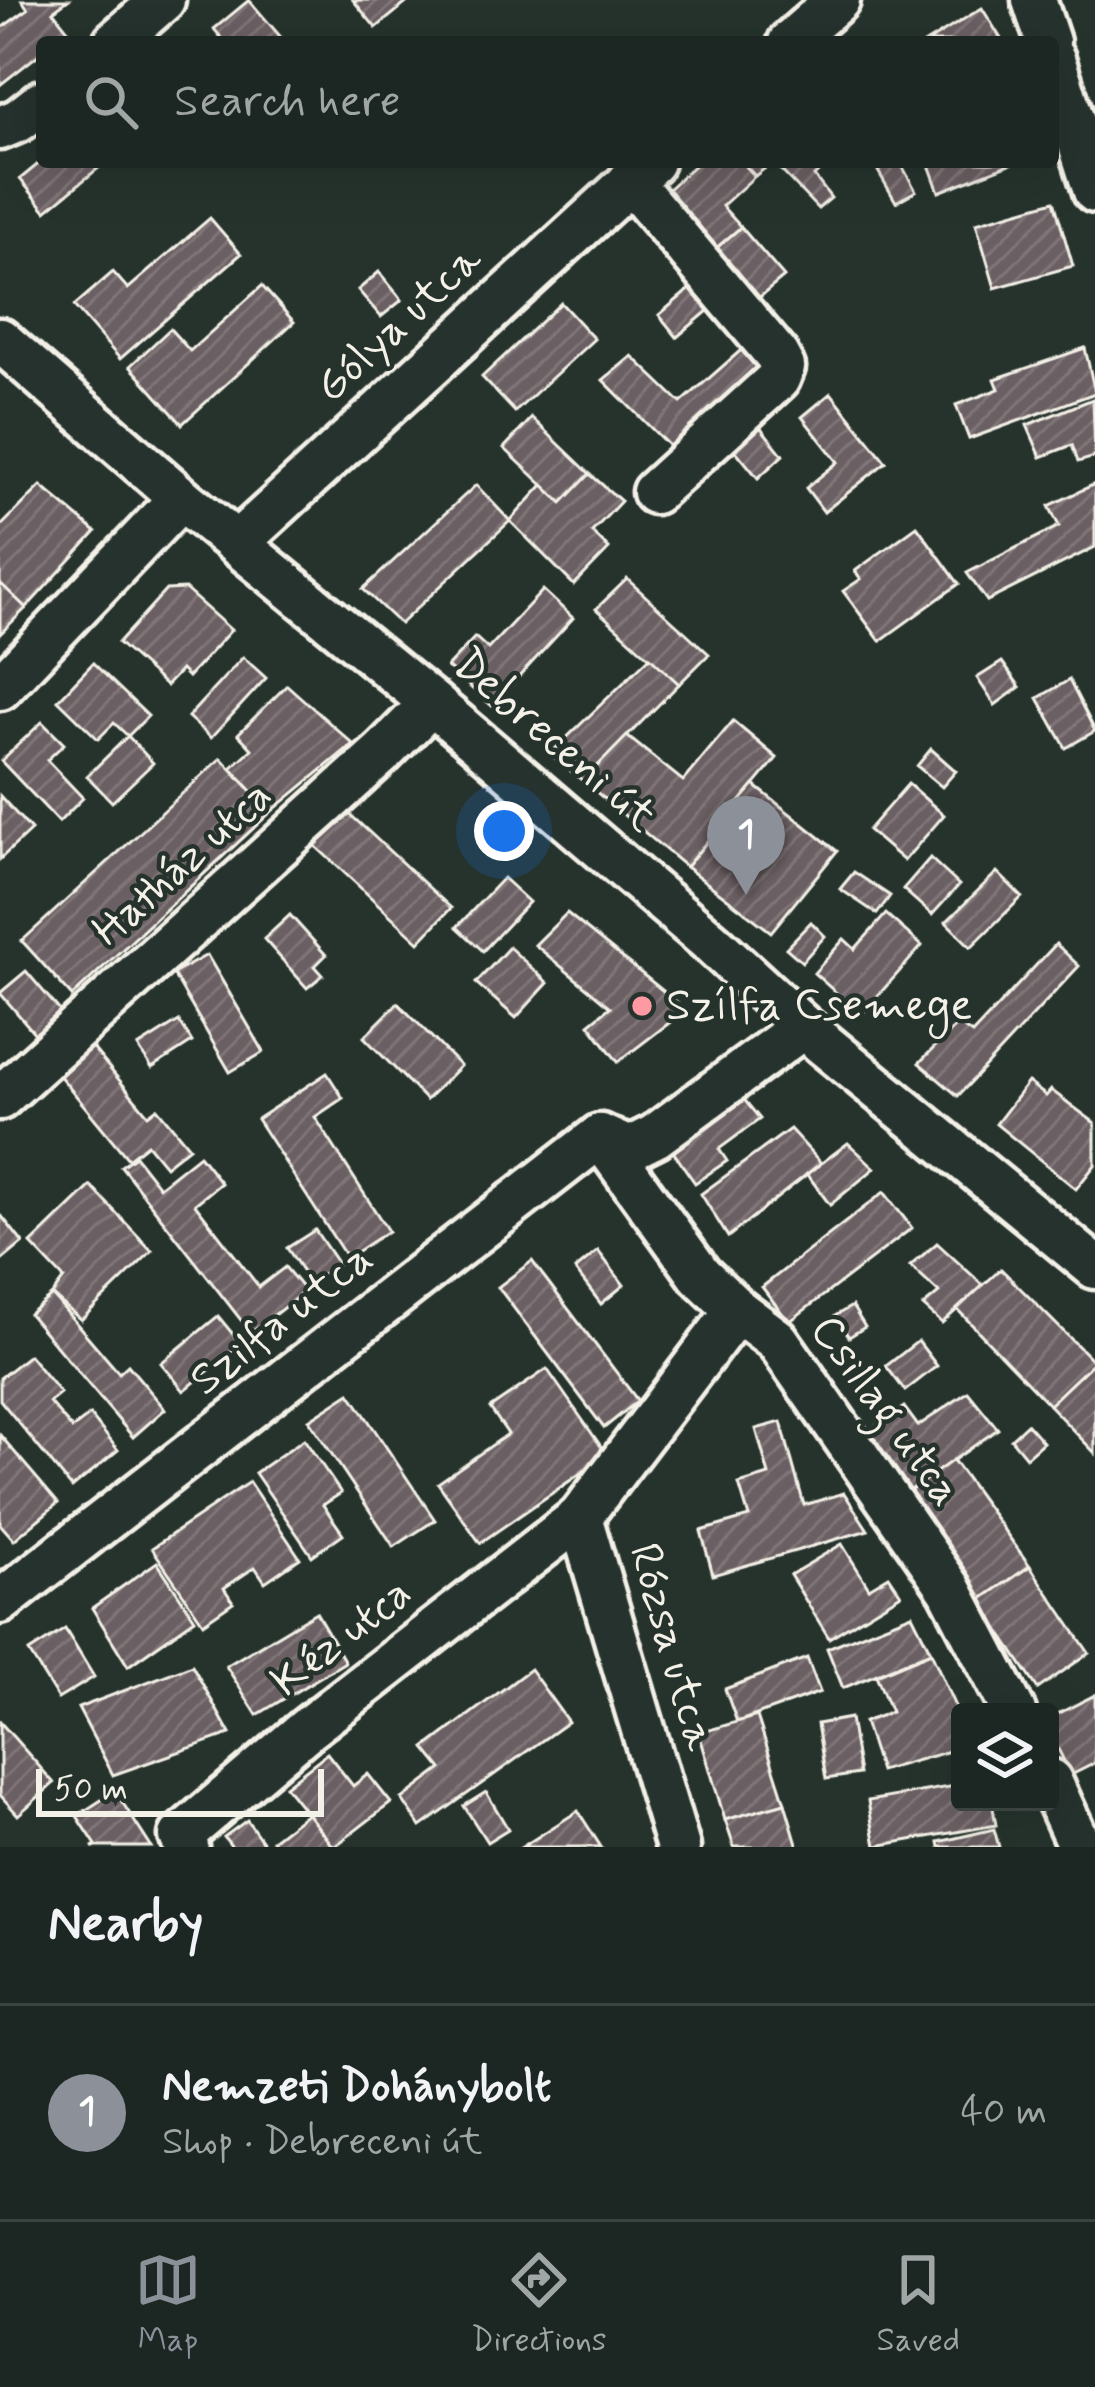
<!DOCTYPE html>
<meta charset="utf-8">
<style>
:root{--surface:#1c2622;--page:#29322f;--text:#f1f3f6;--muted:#a0a5a5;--line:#3a4340;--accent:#8c9099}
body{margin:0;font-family:Mynerve,sans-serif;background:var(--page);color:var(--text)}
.controls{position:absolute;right:36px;bottom:36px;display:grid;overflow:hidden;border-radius:12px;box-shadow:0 12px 48px #0002}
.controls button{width:108px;height:108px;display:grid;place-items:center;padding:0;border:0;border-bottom:3px solid var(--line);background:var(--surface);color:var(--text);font:60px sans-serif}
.scale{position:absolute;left:36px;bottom:30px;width:288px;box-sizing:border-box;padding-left:12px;border:6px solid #f4f1e8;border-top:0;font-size:33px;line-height:42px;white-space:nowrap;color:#f4f1e8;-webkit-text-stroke:9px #26332d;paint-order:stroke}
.you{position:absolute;left:504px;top:831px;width:42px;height:42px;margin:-30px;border:9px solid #fff;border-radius:50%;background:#1a73e8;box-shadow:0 0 0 18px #1a73e833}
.badge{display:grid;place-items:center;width:78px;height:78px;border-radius:50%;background:var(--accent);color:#fff;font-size:39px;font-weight:700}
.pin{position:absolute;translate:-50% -99px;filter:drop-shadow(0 3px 6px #0008)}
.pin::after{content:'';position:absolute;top:63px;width:42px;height:36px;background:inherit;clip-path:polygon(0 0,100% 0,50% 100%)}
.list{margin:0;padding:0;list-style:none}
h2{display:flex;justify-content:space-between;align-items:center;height:156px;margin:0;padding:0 48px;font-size:51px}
h2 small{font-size:39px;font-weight:400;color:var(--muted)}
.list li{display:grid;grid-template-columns:78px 1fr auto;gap:36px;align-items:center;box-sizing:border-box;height:216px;padding:0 48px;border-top:3px solid var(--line)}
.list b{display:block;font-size:45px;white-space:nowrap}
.list p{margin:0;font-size:39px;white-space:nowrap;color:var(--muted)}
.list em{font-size:39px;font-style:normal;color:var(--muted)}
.icon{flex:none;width:66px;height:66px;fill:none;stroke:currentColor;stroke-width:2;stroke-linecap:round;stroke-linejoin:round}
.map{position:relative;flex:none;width:1095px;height:1847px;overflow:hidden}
.search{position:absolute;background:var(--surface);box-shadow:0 12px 48px #0002;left:36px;right:36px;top:36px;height:132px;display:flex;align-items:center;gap:30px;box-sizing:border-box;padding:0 42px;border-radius:12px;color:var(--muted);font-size:45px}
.sheet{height:372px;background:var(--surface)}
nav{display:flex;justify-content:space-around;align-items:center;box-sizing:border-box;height:168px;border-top:3px solid var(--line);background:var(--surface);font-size:33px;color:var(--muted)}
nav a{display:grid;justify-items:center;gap:6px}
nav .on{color:var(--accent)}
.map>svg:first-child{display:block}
.building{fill:url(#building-hatch);stroke:#f4f1e8;stroke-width:3}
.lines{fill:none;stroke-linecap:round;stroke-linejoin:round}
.minor-casing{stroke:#f4f1e8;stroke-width:51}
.minor{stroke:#26332d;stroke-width:42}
.poi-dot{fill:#ff9aa2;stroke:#26332d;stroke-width:4.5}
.labels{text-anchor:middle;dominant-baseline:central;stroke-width:9;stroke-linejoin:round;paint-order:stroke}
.street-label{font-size:45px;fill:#f4f1e8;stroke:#26332d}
.poi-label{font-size:45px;fill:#f4f1e8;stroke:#26332d;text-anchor:start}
</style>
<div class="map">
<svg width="1095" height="1847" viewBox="0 0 1095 1847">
<defs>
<pattern id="building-hatch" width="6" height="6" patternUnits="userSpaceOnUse" patternTransform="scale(3)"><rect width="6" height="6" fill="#6a5e62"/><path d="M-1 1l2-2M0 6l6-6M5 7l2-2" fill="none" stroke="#807678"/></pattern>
</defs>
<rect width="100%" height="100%" fill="#26332d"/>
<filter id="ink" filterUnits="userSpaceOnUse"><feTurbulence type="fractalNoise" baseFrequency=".00833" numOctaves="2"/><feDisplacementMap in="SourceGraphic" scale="24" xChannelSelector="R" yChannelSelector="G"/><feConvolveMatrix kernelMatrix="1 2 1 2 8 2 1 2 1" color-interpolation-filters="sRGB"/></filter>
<g filter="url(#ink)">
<g class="building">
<path d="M 22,0 L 68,0 L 53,11 L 69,31 L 55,42 L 42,42 L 42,52 L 0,85 L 0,29 L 28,9 Z"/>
<path d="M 249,0 L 285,42 L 225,42 L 214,29 Z"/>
<path d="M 353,0 L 410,0 L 376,28 Z"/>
<path d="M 982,8 L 1003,42 L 927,42 Z"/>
<path d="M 42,161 L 42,162 L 106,162 L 46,211 L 20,179 Z"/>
<path d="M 698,162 L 742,162 L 755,176 L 722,206 L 741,227 L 706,257 L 655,201 Z"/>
<path d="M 742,162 L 817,162 L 823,168 L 814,176 L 831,198 L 818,209 L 773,162 L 755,176 Z"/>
<path d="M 893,162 L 900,162 L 916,191 L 896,202 L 878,171 Z"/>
<path d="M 928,162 L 1015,162 L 939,192 Z"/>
<path d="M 1054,201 L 1073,266 L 995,288 L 976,223 Z"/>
<path d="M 210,218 L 241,254 L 120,359 L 74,306 L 113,272 L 128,289 Z"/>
<path d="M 741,227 L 784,277 L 749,306 L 706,257 Z"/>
<path d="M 379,272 L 402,300 L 381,317 L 358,290 Z"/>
<path d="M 262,286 L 294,322 L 182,424 L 130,366 L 170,329 L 190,351 Z"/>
<path d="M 691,288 L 709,310 L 677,337 L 659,315 Z"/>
<path d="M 561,303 L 594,339 L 515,412 L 482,377 Z"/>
<path d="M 748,344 L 767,366 L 672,449 L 603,380 L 632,356 L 681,403 Z"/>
<path d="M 1085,348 L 1095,393 L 969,439 L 956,405 L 999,389 L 995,379 Z"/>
<path d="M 831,393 L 886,462 L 824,512 L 806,488 L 838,462 L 802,417 Z"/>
<path d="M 1093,399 L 1095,457 L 1078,462 L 1072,445 L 1041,457 L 1027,425 Z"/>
<path d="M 532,418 L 590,474 L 562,503 L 504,448 Z"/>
<path d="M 757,423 L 783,455 L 758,478 L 731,445 Z"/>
<path d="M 590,474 L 621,501 L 592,532 L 609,549 L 574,585 L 510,521 L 543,485 L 562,503 Z"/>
<path d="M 1095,484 L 1095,547 L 987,601 L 967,573 L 1059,526 L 1049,506 Z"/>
<path d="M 476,485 L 510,521 L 400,624 L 363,589 Z"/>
<path d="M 41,486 L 96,532 L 26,608 L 0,583 L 0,527 Z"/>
<path d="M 917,526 L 959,584 L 880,641 L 843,591 L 861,579 L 855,571 Z"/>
<path d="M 627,579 L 709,654 L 679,684 L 596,609 Z"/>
<path d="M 0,583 L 26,608 L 0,634 Z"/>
<path d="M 185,589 L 231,630 L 188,677 L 181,670 L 166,686 L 118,643 L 166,590 Z"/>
<path d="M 543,590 L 573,618 L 492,706 L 447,667 L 475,637 L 488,649 Z"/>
<path d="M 243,657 L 266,678 L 211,738 L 188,717 Z"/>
<path d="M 650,657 L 679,684 L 583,781 L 550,754 Z"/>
<path d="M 1002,662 L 1020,687 L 995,705 L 977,678 Z"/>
<path d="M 93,663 L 148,716 L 128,736 L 114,723 L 98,739 L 58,700 Z"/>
<path d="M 1069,680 L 1095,731 L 1066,748 L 1038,698 Z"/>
<path d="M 287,685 L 353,744 L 271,812 L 231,768 L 252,749 L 238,734 Z"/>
<path d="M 733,721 L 777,758 L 686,867 L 583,781 L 627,736 L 683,781 Z"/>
<path d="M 42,722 L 64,744 L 47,760 L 83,798 L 59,822 L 1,761 Z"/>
<path d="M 128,736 L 153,763 L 112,802 L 87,776 Z"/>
<path d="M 931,749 L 956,771 L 942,787 L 917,766 Z"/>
<path d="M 221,758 L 271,812 L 72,996 L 22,941 Z"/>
<path d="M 908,784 L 944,815 L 904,861 L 868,830 Z"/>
<path d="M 754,785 L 837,851 L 771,932 L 686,867 Z"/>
<path d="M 0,796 L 31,830 L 0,859 Z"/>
<path d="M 342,807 L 451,908 L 419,942 L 310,841 Z"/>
<path d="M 930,858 L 959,885 L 932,915 L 903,889 Z"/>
<path d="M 854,872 L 890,896 L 877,914 L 840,889 Z"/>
<path d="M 997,872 L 1022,897 L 971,947 L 946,922 Z"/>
<path d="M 503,878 L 529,902 L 483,951 L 457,927 Z"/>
<path d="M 567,913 L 678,1003 L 673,1020 L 618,1062 L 589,1024 L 610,1007 L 535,945 Z"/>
<path d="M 886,914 L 922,946 L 861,1015 L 814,973 L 844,939 L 855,949 Z"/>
<path d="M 290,915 L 326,955 L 315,966 L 323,975 L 307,988 L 264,939 Z"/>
<path d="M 811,922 L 825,936 L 802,962 L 786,948 Z"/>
<path d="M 1056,944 L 1079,966 L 958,1096 L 919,1063 L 958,1024 L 972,1034 Z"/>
<path d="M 509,947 L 548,983 L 516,1018 L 476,983 Z"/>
<path d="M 207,955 L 264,1052 L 230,1072 L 173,974 Z"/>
<path d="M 26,971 L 61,1012 L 35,1034 L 0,993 Z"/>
<path d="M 398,1003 L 460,1066 L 426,1100 L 364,1037 Z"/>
<path d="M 179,1021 L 192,1042 L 152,1068 L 138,1047 Z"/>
<path d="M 87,1041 L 148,1115 L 157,1108 L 189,1147 L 165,1166 L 147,1144 L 128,1159 L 54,1069 Z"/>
<path d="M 327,1073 L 343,1098 L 315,1117 L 388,1231 L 347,1258 L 257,1119 Z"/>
<path d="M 1028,1082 L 1046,1096 L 1051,1090 L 1095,1123 L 1095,1165 L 1076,1189 L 996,1124 Z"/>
<path d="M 742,1097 L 760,1119 L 719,1149 L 727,1161 L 695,1183 L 672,1150 Z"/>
<path d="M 790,1129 L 821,1163 L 728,1237 L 701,1194 Z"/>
<path d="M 848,1143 L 875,1168 L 830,1205 L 807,1174 Z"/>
<path d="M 199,1155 L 221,1183 L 195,1204 L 259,1287 L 285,1267 L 305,1291 L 251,1333 L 121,1166 L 135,1156 L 159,1187 Z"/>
<path d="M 91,1186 L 152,1251 L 81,1320 L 52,1295 L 64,1279 L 31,1244 Z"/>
<path d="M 884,1192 L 912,1228 L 789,1322 L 762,1287 Z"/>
<path d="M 0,1214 L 23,1243 L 0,1262 Z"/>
<path d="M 315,1230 L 338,1264 L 310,1282 L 287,1248 Z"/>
<path d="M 937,1243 L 984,1286 L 942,1323 L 923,1306 L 939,1293 L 910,1266 Z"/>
<path d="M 598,1251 L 624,1285 L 601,1304 L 575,1270 Z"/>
<path d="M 532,1261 L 638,1401 L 604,1428 L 498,1287 Z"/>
<path d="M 1001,1269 L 1094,1362 L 1049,1405 L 957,1309 Z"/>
<path d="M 52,1295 L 119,1373 L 128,1365 L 165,1409 L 133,1437 L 29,1314 Z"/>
<path d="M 852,1306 L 865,1327 L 849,1337 L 835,1316 Z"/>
<path d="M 218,1316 L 241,1344 L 184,1391 L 161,1363 Z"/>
<path d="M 918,1341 L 937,1366 L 905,1391 L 886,1366 Z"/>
<path d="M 29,1355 L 60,1393 L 49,1402 L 72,1429 L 90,1415 L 118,1450 L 72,1488 L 0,1400 L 0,1378 Z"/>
<path d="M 1094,1362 L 1095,1364 L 1095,1453 L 1049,1405 Z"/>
<path d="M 547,1369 L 607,1455 L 480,1543 L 438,1483 L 508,1434 L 490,1408 Z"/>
<path d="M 968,1392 L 998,1429 L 904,1495 L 861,1436 L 904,1407 L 918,1426 Z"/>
<path d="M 350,1393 L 435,1520 L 394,1547 L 309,1420 Z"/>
<path d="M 781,1422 L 804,1505 L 844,1493 L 868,1530 L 713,1575 L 701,1531 L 749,1517 L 739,1484 L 769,1475 L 756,1429 Z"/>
<path d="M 1027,1424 L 1043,1442 L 1026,1457 L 1011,1439 Z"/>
<path d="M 0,1435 L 58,1503 L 14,1540 L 0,1524 Z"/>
<path d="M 304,1439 L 341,1493 L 323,1505 L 343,1534 L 312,1556 L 255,1473 Z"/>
<path d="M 953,1460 L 1030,1566 L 979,1601 L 904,1495 Z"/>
<path d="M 249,1482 L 300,1558 L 265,1582 L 255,1567 L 224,1588 L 233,1602 L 203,1623 L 152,1548 Z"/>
<path d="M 842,1544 L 869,1588 L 889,1576 L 901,1594 L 829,1638 L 790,1575 Z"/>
<path d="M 157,1562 L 195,1619 L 128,1666 L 92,1608 Z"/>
<path d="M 1030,1566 L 1089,1653 L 1038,1689 L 979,1601 Z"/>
<path d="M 316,1612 L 345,1662 L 257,1715 L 226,1666 Z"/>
<path d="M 912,1614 L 931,1652 L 843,1688 L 827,1648 Z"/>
<path d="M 65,1629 L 94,1677 L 58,1699 L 29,1652 Z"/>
<path d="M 931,1652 L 960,1718 L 960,1748 L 880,1771 L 864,1722 L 891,1712 L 876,1675 Z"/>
<path d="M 807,1658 L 820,1692 L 737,1722 L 725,1689 Z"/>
<path d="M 192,1665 L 230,1734 L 113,1775 L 78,1708 Z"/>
<path d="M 530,1669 L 568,1722 L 421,1827 L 402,1799 L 442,1769 L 425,1748 Z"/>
<path d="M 1095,1695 L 1095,1763 L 1071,1775 L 1050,1733 L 1050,1718 Z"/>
<path d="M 757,1716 L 785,1803 L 725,1820 L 699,1733 Z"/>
<path d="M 850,1718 L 859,1774 L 826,1779 L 817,1724 Z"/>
<path d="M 0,1722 L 54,1783 L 18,1815 L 0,1795 Z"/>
<path d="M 327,1753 L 353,1786 L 368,1774 L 391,1803 L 334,1847 L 285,1786 Z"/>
<path d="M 960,1785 L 960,1802 L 992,1802 L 996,1825 L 876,1846 L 868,1801 Z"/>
<path d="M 115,1791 L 151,1847 L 92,1847 L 96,1845 L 77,1816 Z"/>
<path d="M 486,1792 L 508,1829 L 487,1842 L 464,1806 Z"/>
<path d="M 785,1803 L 798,1847 L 734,1847 L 725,1820 Z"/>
<path d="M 578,1811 L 601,1847 L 522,1847 Z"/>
<path d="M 307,1813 L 333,1847 L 278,1847 L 272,1840 Z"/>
<path d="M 247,1820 L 266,1847 L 232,1847 L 224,1837 Z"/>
<path d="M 994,1829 L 999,1847 L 940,1847 L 939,1842 Z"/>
</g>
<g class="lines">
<defs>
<g id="minor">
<path d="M 1034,0 L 1048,42"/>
<path d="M 115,42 L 163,0"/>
<path d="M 790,42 L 838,0"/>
<path d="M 1053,59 L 1095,191"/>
<path d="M 0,128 L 19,120 L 42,102"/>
<path d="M 630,181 L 776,354 L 783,367 L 778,379 L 654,492"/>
<path d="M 0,340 L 181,498 L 432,703 L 712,943 L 803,1027 L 1095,1267"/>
<path d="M 238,542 L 652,162"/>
<path d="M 0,688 L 181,498"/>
<path d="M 0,1098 L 383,752 L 432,703"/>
<path d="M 600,1136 L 700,1275 L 737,1310 L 777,1340 L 950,1589 L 1014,1712"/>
<path d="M 629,1149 L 655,1136 L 803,1027"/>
<path d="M 0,1602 L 600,1136 L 629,1149"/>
<path d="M 1050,1781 L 1080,1847"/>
<path d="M 187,1847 L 181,1836 L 307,1729 L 580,1517"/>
<path d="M 678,1847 L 580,1517 L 737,1310"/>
</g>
</defs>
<use href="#minor" class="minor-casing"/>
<use href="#minor" class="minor"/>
</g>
</g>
<circle class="poi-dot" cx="642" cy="1006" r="12"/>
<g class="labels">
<g class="street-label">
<text transform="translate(399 324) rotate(-43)">Gólya utca</text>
<text transform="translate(554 741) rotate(41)">Debreceni út</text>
<text transform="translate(183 864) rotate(-42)">Hatház utca</text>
<text transform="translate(282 1320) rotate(-38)">Szilfa utca</text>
<text transform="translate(885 1411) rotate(54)">Csillag utca</text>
<text transform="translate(342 1638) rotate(-38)">Kéz utca</text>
<text transform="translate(671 1647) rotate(74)">Rózsa utca</text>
</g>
<g class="poi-label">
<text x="666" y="1006">Szílfa Csemege</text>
</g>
</g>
</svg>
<div class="controls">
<button><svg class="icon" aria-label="layers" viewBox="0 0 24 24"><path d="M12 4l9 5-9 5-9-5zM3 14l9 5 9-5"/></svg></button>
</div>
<div class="scale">50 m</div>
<div class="you"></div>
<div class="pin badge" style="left:746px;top:895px">1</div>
<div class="search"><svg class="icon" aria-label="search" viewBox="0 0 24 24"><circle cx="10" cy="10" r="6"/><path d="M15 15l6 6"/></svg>Search here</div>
</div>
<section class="sheet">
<h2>Nearby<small></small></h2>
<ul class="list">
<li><span class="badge">1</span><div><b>Nemzeti Dohánybolt</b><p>Shop · Debreceni út</p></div><em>40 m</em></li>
</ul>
</section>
<nav>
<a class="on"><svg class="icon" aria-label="map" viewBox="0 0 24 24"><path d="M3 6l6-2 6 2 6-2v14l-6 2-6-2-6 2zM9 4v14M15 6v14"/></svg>Map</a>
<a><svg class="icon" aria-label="directions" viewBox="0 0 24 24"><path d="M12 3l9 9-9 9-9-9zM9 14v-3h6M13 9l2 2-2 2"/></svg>Directions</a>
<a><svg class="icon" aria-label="saved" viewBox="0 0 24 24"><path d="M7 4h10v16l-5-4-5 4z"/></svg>Saved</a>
</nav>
